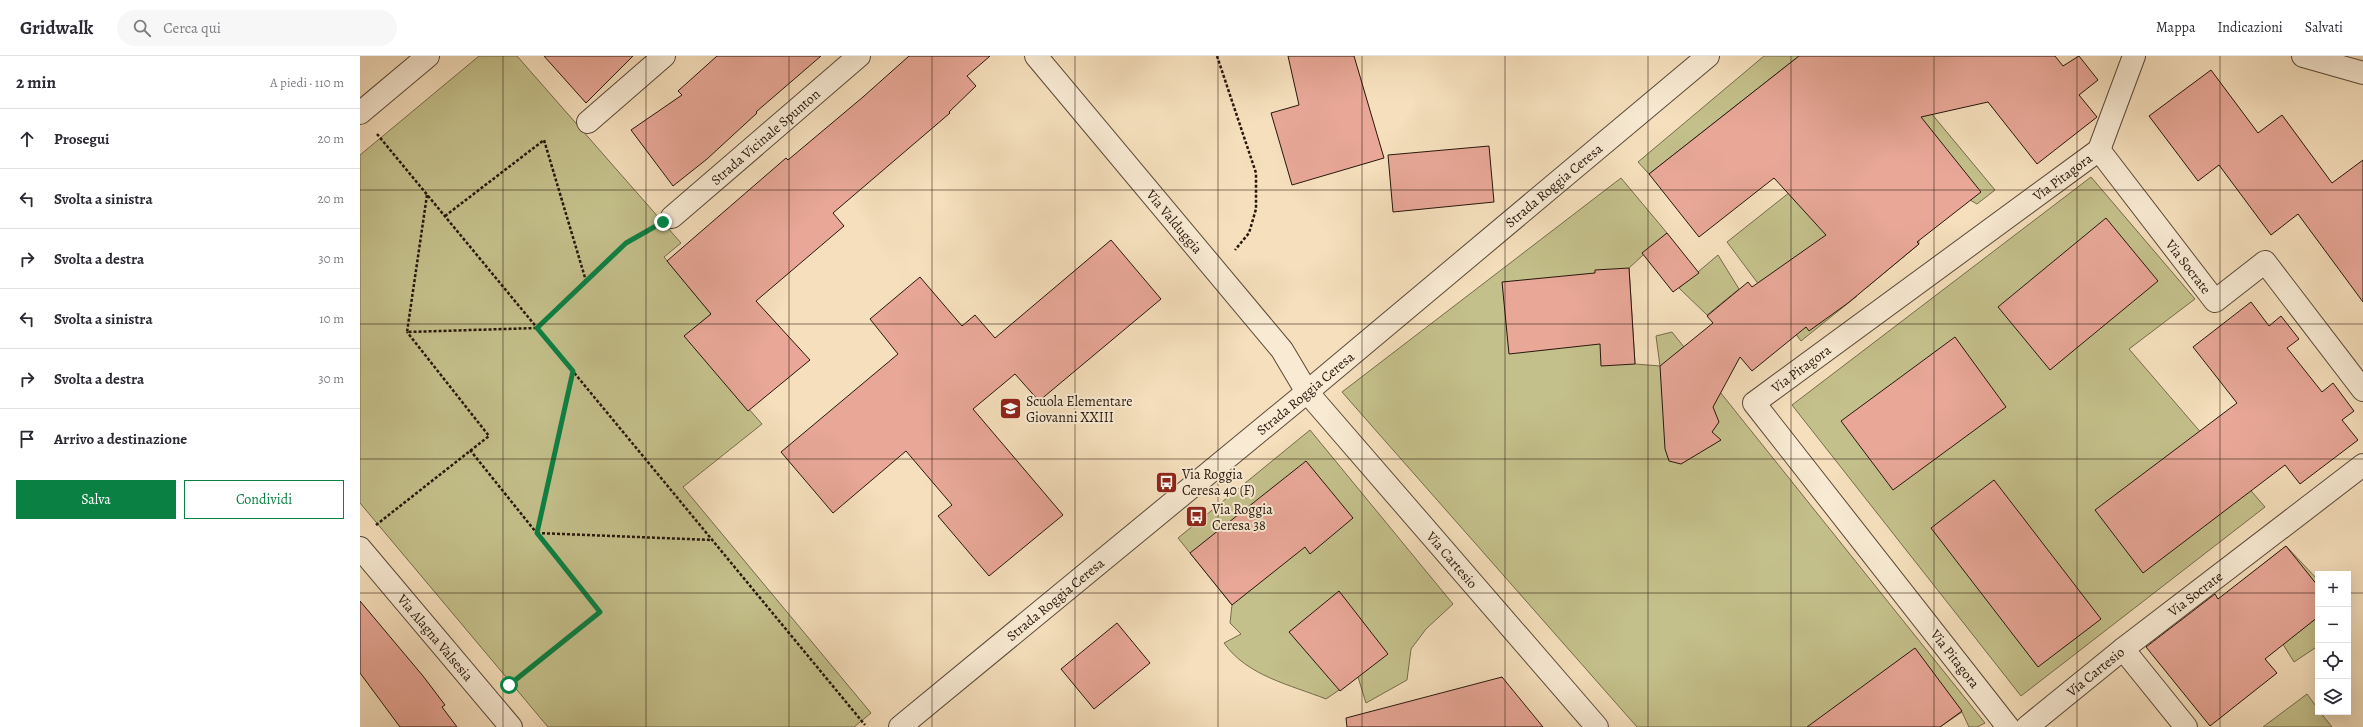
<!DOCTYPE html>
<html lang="it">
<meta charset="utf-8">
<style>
:root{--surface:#fff;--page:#f7f7f7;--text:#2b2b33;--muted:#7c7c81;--line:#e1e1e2;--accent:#0b8043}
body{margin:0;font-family:Alegreya,serif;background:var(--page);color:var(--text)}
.controls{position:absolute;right:12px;bottom:12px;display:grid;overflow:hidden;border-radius:0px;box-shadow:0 4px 16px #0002}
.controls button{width:36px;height:36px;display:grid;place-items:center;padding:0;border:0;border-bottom:1px solid var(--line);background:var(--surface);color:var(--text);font:20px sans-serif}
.stop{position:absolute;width:12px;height:12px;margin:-9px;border:3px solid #0b8043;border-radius:50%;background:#fff}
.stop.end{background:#0b8043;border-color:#fff;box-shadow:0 1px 4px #0008}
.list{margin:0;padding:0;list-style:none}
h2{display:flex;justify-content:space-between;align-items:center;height:52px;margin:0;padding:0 16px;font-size:17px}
h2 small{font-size:13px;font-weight:400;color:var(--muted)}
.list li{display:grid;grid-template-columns:26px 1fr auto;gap:12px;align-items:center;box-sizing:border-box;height:60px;padding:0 16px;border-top:1px solid var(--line)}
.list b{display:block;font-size:15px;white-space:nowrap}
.list em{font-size:13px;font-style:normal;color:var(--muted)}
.actions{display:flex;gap:8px;padding:12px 16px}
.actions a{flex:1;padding:9px 0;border:1px solid var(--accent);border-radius:0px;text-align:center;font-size:14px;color:var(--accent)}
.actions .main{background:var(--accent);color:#fff}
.icon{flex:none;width:22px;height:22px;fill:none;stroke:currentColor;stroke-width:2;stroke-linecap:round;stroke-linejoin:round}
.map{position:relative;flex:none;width:2003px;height:671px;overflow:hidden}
header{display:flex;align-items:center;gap:24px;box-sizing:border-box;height:56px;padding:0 20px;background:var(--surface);border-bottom:1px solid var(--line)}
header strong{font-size:19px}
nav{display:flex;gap:22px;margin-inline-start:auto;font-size:14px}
.search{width:280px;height:36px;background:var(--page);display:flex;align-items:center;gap:10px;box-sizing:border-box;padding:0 14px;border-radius:22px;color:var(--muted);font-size:15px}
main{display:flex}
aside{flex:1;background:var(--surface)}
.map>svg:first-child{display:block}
.green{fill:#c4c08b;stroke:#766c4c}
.building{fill:#e8a797;stroke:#28170c}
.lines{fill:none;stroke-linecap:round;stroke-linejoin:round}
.minor-casing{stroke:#5b4938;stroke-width:24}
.path{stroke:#28170c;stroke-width:2.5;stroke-dasharray:3 2;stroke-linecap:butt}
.minor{stroke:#f8ead3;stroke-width:22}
.route{stroke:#0b8043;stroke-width:5}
.grid{fill:none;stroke:#28170c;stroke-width:1;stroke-opacity:0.55}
.labels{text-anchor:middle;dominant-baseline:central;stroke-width:4;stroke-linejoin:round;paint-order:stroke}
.street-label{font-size:14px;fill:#28170c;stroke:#f8ead3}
.poi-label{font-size:14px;fill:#28170c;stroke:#f8ead3;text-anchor:start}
</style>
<header>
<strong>Gridwalk</strong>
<div class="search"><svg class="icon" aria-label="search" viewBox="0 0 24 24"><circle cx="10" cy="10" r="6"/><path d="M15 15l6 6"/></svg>Cerca qui</div>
<nav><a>Mappa</a><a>Indicazioni</a><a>Salvati</a></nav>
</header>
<main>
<aside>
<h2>2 min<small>A piedi · 110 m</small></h2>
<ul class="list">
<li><svg class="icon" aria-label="ahead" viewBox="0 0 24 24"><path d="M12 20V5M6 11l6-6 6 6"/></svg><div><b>Prosegui</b></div><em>20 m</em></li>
<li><svg class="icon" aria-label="left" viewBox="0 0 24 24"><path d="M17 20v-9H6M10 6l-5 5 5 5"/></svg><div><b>Svolta a sinistra</b></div><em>20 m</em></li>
<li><svg class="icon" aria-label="right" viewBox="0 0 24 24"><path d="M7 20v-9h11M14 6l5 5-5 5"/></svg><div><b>Svolta a destra</b></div><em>30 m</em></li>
<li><svg class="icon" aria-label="left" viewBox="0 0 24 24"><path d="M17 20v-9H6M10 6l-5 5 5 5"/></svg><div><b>Svolta a sinistra</b></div><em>10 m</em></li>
<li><svg class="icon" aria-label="right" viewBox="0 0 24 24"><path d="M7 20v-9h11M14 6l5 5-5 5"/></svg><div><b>Svolta a destra</b></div><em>30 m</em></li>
<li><svg class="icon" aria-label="arrive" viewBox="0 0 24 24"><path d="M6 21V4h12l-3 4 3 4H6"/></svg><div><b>Arrivo a destinazione</b></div></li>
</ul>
<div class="actions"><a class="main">Salva</a><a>Condividi</a></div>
</aside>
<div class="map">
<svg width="2003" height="671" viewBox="0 0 2003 671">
<rect width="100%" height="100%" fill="#f5dfbc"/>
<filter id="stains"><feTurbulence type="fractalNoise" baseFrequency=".005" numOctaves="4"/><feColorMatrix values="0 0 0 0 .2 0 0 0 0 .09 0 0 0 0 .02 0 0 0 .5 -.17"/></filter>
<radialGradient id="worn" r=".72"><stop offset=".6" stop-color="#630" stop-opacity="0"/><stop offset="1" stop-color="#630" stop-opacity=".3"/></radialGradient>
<g class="green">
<path d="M 119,0 L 157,0 L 321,187 L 304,201 L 351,258 L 325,280 L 402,368 L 323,431 L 511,657 L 494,671 L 188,671 L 0,447 L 0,99 Z"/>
<path d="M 1404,0 L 1439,0 L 1289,118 L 1278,106 Z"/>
<path d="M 1551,33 L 1635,134 L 1617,148 L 1576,125 L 1557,156 L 1559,188 L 1506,232 L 1459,188 L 1497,240 L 1441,285 L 1367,186 L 1454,117 Z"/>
<path d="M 1731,121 L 1835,243 L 1769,293 L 1905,451 L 1661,640 L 1432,349 Z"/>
<path d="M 1261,122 L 1307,177 L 1269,212 L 1275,308 L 1300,310 L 1296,280 L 1312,276 L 1625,667 L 1617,671 L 1609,671 L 1602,656 L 1580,671 L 1277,671 L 982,336 Z"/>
<path d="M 1358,199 L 1379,233 L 1347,259 L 1319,232 Z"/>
<path d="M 950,374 L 1093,548 L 1066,573 L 1051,593 L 1047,624 L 1006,647 L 998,621 L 966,643 C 931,629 887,620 864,587 L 881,578 L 870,567 L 872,549 L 818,482 Z"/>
<path d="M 1926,490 L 1958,524 L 1958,590 L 1934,606 L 1883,524 Z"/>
<path d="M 1947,638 L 1958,653 L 1958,656 L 1960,656 L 1972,671 L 1903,671 Z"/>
</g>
<g class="building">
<path d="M 184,0 L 273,0 L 226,47 Z"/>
<path d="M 357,0 L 461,0 L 396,56 L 397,57 L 347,103 L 313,130 L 271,74 L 322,39 L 318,35 Z"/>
<path d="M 549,0 L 630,0 L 607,20 L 616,30 L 589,56 L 590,57 L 473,157 L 484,170 L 396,245 L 450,304 L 388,355 L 324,280 L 351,258 L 307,205 L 426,102 L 428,104 L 503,41 Z"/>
<path d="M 928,0 L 994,0 L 1024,102 L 932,129 L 911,57 L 939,49 Z"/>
<path d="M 1439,0 L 1695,0 L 1703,10 L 1719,0 L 1738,24 L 1719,39 L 1737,61 L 1677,108 L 1628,46 L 1561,61 L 1621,136 L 1557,186 L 1559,188 L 1488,247 L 1449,275 L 1446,271 L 1392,315 L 1380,301 L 1353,351 L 1359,366 L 1352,376 L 1361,384 L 1321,408 L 1309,405 L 1305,393 L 1300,310 L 1353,267 L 1347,260 L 1388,226 L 1392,231 L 1466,179 L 1414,122 L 1339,181 L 1289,118 Z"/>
<path d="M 1851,14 L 1898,77 L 1922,59 L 1972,127 L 2003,104 L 2003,246 L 1938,158 L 1911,179 L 1859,109 L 1838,125 L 1789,60 Z"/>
<path d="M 1129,90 L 1134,146 L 1033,156 L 1028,99 Z"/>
<path d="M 1746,162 L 1798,225 L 1690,314 L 1638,251 Z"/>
<path d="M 1307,177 L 1339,217 L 1313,236 L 1282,197 Z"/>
<path d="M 751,184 L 801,243 L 679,345 L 655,318 L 613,353 L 703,459 L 629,520 L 578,460 L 592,449 L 546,395 L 473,457 L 421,396 L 538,298 L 510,263 L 560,221 L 602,270 L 615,259 L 635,282 Z"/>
<path d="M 1269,212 L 1275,308 L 1241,310 L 1240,288 L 1149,298 L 1142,226 L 1235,217 L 1235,214 Z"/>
<path d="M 1891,246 L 1909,270 L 1921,260 L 1939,283 L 1927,292 L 1962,336 L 1973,327 L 1994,355 L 1982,364 L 1998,384 L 1940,428 L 1925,409 L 1783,517 L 1735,454 L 1877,347 L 1833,291 Z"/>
<path d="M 1595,281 L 1646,351 L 1533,434 L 1481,365 Z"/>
<path d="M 946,405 L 993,462 L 950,498 L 945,491 L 872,549 L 830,497 Z"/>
<path d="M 1634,424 L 1741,563 L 1678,611 L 1571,472 Z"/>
<path d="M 1926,490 L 1958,530 L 1958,561 L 1905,603 L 1917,617 L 1850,670 L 1786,591 L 1855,538 L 1858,543 Z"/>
<path d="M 979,535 L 1028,598 L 980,635 L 929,576 Z"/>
<path d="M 0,545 L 63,620 L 85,649 L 82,651 L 97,671 L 40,671 L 0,617 Z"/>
<path d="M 757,567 L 790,607 L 734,653 L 701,613 Z"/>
<path d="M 1555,592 L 1602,655 L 1580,671 L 1447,671 Z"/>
<path d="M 1142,621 L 1183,671 L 987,671 L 986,662 Z"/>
</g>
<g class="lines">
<defs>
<g id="minor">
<path id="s1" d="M 676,0 L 922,294 L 947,336 L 1237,671"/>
<path d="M 1943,0 L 2003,17"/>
<path d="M 0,57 L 68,0"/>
<path d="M 228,66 L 304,0"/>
<path id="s2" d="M 1739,94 L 1855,245 L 1905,206 L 2003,334"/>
<path id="s3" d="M 312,161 L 499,0"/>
<path id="s4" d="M 0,492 L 151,671"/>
<path id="s5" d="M 1763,593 L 2003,409"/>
<path id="s6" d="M 540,671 L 947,336 L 1348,0"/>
<path id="s7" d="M 1648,671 L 1394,347 L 1739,94 L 1774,0"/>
<path id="s8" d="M 1667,671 L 1763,593 L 1826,671"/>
</g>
</defs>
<use href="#minor" class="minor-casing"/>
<g class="path">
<path d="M 857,0 L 896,117 L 896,153 L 889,177 L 875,194"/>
<path d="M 17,78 L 505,669"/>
<path d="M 67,139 L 47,276 L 177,272 L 266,187 L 289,174"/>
<path d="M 85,160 L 184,84 L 226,225"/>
<path d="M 213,316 L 177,477 L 352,484"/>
<path d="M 110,394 L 240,556 L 151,628"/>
<path d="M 16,469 L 129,380 L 47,276"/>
</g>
<use href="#minor" class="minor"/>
</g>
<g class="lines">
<path class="route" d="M 149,629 L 240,556 L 177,477 L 213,315 L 177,272 L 266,187 L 303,166"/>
</g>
<path class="grid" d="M 143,0 L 143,671M 286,0 L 286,671M 429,0 L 429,671M 572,0 L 572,671M 715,0 L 715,671M 858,0 L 858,671M 1002,0 L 1002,671M 1145,0 L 1145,671M 1288,0 L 1288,671M 1431,0 L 1431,671M 1574,0 L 1574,671M 1717,0 L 1717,671M 1860,0 L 1860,671M 0,134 L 2003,134M 0,268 L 2003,268M 0,403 L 2003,403M 0,537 L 1958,537M 1988,537 L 2003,537"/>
<defs>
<symbol id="school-square" viewBox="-11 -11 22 22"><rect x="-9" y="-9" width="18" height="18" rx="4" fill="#8f2418" stroke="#f8ead3"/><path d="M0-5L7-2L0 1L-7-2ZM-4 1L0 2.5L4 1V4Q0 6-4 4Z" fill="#fff"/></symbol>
<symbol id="bus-square" viewBox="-11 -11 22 22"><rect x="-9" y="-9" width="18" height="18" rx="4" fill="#8f2418" stroke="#f8ead3"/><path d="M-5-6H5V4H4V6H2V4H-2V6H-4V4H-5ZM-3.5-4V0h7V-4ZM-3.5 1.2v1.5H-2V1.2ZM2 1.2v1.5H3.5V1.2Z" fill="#fff"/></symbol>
</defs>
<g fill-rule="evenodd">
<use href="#school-square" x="638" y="340" width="25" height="25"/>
<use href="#bus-square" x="794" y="414" width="25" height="25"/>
<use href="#bus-square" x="824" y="448" width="25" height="25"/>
</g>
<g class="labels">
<g class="street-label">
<text stroke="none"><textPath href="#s3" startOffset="123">Strada Vicinale Spunton</textPath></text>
<text stroke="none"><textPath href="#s7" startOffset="794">Via Pitagora</textPath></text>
<text stroke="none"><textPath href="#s6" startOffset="849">Strada Roggia Ceresa</textPath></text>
<text stroke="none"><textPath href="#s1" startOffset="216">Via Valduggia</textPath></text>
<text stroke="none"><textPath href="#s2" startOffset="147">Via Socrate</textPath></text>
<text stroke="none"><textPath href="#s7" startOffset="470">Via Pitagora</textPath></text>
<text stroke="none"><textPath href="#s6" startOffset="525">Strada Roggia Ceresa</textPath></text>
<text stroke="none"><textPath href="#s1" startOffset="654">Via Cartesio</textPath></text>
<text stroke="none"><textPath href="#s5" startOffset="91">Via Socrate</textPath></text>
<text stroke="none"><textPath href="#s6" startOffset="201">Strada Roggia Ceresa</textPath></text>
<text stroke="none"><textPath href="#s4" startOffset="117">Via Alagna Valsesia</textPath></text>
<text transform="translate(1595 603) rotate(52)">Via Pitagora</text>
<text stroke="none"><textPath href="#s8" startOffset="88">Via Cartesio</textPath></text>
</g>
<g class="poi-label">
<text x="666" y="345">Scuola Elementare<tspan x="666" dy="16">Giovanni XXIII</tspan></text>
<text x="822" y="418">Via Roggia<tspan x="822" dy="16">Ceresa 40 (F)</tspan></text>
<text x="852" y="453">Via Roggia<tspan x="852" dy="16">Ceresa 38</tspan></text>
</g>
</g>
<rect width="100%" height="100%" filter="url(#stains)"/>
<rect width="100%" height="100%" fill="url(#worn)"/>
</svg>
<div class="controls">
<button>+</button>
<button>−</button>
<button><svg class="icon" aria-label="locate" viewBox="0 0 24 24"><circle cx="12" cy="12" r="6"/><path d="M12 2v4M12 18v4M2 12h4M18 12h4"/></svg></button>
<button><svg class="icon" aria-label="layers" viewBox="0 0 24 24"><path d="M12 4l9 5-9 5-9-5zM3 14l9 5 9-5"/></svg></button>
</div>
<div class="stop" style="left:149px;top:629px"></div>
<div class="stop end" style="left:303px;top:166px"></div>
</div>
</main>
